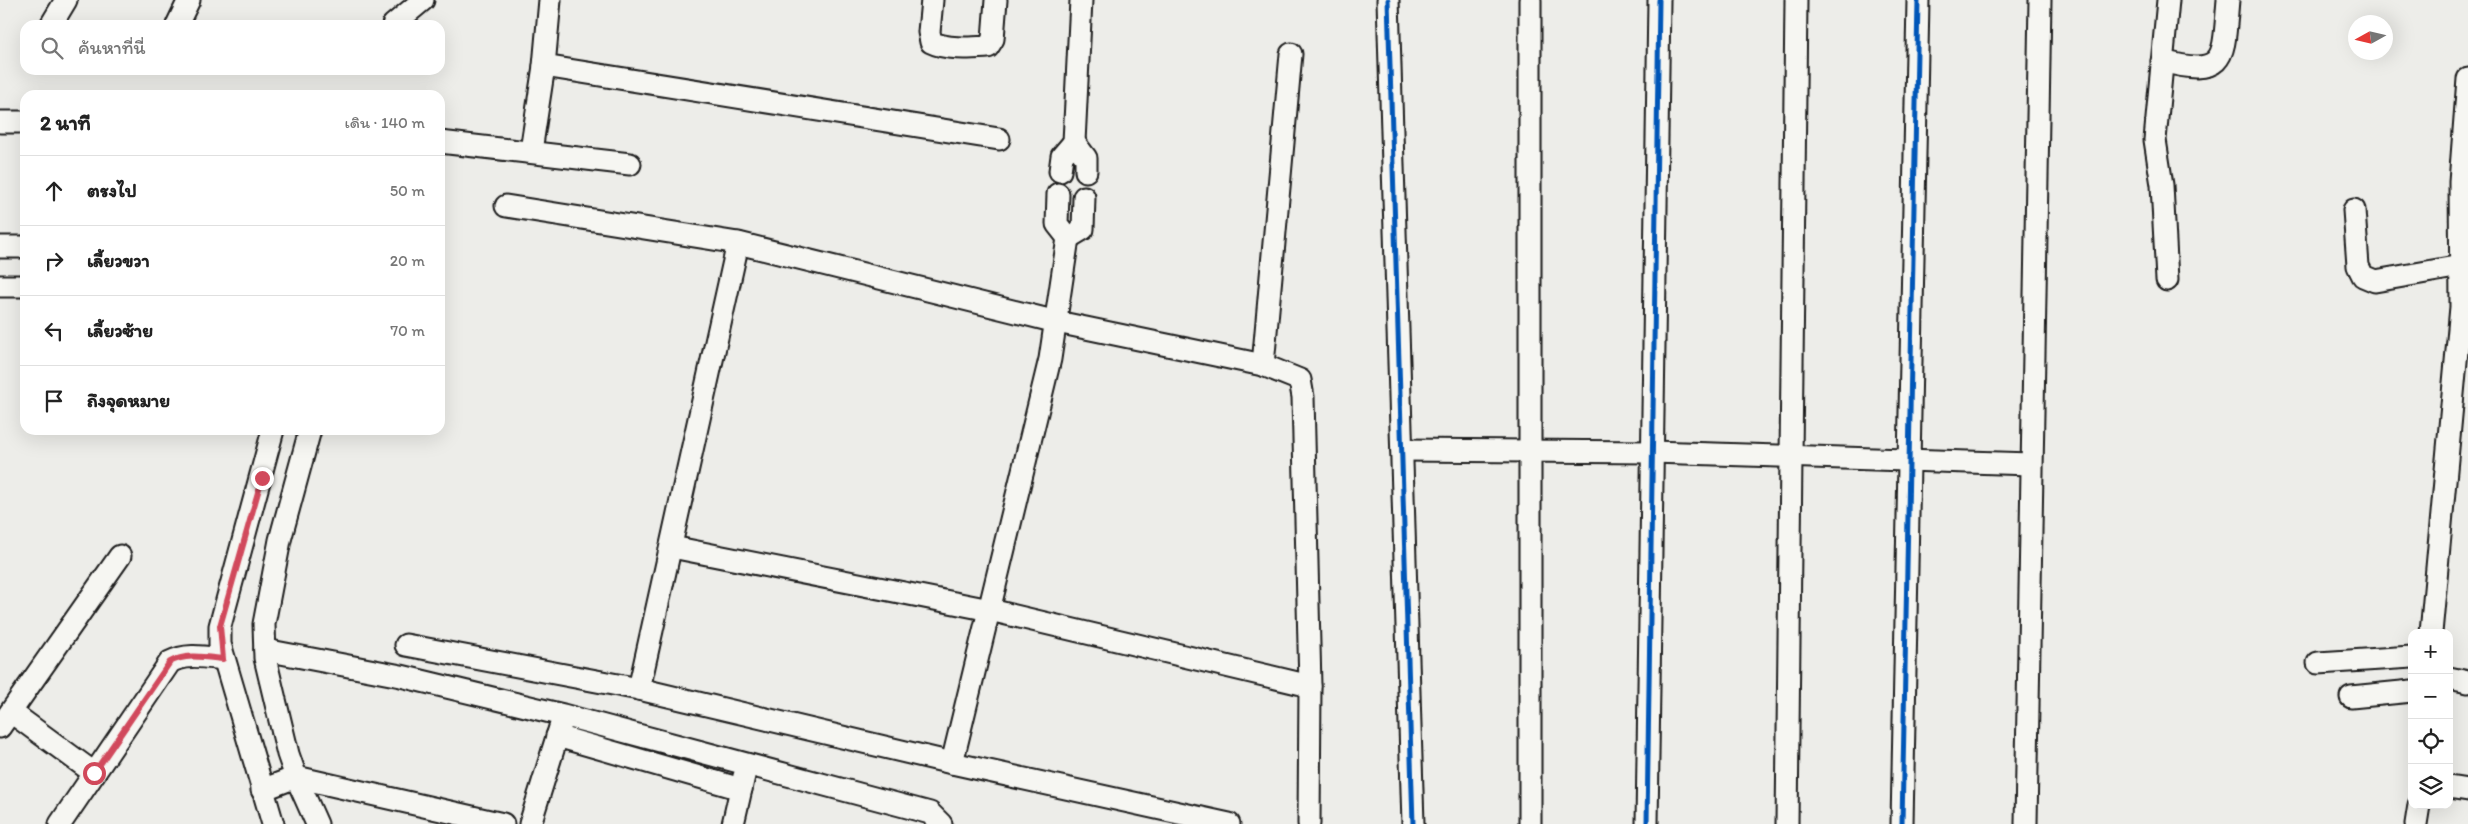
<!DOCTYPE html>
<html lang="th">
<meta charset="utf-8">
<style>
:root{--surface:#fff;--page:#f2f2f2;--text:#222;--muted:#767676;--line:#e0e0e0}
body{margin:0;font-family:Itim,"Playpen Sans Thai",sans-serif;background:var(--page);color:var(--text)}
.controls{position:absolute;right:15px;bottom:15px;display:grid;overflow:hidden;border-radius:10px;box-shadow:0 5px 20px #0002}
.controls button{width:45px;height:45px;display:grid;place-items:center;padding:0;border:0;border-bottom:1px solid var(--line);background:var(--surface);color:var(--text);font:25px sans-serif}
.compass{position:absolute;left:2348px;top:15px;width:45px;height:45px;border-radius:50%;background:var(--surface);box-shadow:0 5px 20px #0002;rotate:262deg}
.stop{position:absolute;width:15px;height:15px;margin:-11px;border:4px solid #d1495b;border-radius:50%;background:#fff}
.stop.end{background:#d1495b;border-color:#fff;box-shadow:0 1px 5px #0008}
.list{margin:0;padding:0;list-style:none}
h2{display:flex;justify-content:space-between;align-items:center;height:65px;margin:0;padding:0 20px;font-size:21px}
h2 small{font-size:16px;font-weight:400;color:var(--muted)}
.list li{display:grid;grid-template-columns:32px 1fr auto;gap:15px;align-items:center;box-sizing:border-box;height:70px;padding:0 20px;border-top:1px solid var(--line)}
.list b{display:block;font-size:19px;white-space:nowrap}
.list em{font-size:16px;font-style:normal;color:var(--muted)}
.icon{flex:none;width:28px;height:28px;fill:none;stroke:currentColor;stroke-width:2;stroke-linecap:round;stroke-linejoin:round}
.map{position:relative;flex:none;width:2468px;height:824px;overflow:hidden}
.search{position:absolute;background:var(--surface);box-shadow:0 5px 20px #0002;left:20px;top:20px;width:425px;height:55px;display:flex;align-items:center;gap:12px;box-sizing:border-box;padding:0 18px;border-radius:15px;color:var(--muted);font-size:19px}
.panel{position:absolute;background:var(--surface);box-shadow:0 5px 20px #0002;left:20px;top:90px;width:425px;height:345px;border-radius:15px}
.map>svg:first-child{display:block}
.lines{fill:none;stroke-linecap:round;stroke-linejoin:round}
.minor-casing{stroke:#1c1c1c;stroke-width:25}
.minor{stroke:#f6f6f2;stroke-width:21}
.cycleway-casing{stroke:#f6f6f2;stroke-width:8}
.cycleway{stroke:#0057b8;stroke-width:5}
.route{stroke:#d1495b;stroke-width:6}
</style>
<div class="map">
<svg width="2468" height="824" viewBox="0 0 2468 824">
<rect width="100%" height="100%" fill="#edede9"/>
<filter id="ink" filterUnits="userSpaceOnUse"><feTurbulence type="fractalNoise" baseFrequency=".02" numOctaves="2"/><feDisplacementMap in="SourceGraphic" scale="10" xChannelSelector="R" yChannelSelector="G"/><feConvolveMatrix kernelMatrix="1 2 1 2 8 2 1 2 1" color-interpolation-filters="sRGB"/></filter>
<g filter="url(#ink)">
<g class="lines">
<defs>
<g id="minor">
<path d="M 932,0 L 929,32 L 931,42 C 947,50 971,48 988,47 L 993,39 L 996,0"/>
<path d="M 1388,0 L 1413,824"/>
<path d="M 51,25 L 66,0"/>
<path d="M 177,25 L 189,0"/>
<path d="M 393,25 L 423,0"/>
<path d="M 2162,61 C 2229,79 2223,55 2228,0"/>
<path d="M 544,66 L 999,139"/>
<path d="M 0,122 L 25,122"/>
<path d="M 440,142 L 630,164"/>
<path d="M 1074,142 L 1081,0"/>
<path d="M 531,151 L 544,66 L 550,0"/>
<path d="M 1060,171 L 1062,156 L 1074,142 L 1086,158 L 1086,171"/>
<path d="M 1058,194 L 1057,224 L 1068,238 L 1083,229 L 1084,197"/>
<path d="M 506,206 L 738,243"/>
<path d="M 2354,210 L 2358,266 L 2363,276 L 2375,281 L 2461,266"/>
<path d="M 0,247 L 25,247"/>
<path d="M 2167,280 L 2162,185 L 2155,140 L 2168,0"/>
<path d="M 0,286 L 25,286"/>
<path d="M 1263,365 L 1291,54"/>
<path d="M 310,430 L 280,540 L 264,624 L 265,658 L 288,754 L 296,777 L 317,824"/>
<path d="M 1402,450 L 1652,452 L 2031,464"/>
<path d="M 672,547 L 990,610 L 1310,686"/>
<path d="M 2431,633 L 2461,307 L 2460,182 L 2468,79"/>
<path d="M 406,645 L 639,689"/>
<path d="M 265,650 L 401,676 L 563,715 L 930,813 L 941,824"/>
<path d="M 2318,663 L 2412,657"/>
<path d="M 2449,678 L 2468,682"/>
<path d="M 2351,697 L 2412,691"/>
<path d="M 11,712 L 94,773"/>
<path d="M 0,727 L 120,556"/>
<path d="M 557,736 L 741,789"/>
<path d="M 952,763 L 1050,359 L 1068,238"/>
<path d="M 2449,787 L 2468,790"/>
<path d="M 262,790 L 296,777 L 503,824"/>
<path d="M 60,824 L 170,662 C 186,653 205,657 223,659"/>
<path d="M 273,824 L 220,644 L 220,626 L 273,430"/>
<path d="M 530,824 L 561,724"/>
<path d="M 733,824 L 744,776"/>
<path d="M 1229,824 L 952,763 L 639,689 L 738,243 L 1057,322 L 1263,365 L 1300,380 L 1303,397 L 1310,686 L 1309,824"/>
<path d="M 1530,824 L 1530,0"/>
<path d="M 1647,824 L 1659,0"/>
<path d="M 1787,824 L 1796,0"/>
<path d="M 1902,824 L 1918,0"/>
<path d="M 2026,824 L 2040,0"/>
<path d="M 2416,824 L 2419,805"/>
</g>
</defs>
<use href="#minor" class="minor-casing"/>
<use href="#minor" class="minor"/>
<defs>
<g id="cycleway">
<path d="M 1388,0 L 1413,824"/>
<path d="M 1647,824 L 1659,0"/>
<path d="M 1902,824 L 1918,0"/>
</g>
</defs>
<use href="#cycleway" class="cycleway-casing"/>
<use href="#cycleway" class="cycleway"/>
</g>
</g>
<g class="lines" filter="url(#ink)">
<path class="route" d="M 94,773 L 170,662 C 186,653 205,657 223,659 L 220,626 L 262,478"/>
</g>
</svg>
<div class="controls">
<button>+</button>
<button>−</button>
<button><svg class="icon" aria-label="locate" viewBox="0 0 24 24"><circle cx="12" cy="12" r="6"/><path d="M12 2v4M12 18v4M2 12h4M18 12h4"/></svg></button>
<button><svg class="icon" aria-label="layers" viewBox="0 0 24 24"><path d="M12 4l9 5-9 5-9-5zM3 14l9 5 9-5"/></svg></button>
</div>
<svg class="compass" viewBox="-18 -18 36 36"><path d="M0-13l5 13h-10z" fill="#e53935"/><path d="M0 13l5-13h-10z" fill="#767676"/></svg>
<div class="stop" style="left:94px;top:773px"></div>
<div class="stop end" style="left:262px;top:478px"></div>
<div class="search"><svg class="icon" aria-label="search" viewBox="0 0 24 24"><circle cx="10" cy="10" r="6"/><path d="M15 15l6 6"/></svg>ค้นหาที่นี่</div>
<section class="panel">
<h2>2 นาที<small>เดิน · 140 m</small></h2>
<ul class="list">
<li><svg class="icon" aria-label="ahead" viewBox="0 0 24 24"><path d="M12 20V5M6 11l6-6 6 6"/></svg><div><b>ตรงไป</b></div><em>50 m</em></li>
<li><svg class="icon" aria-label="right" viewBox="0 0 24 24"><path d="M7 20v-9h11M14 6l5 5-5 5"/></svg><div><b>เลี้ยวขวา</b></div><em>20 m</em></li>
<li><svg class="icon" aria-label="left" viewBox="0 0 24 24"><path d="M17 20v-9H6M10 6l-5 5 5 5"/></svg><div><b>เลี้ยวซ้าย</b></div><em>70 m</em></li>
<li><svg class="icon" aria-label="arrive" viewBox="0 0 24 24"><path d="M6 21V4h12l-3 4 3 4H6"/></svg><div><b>ถึงจุดหมาย</b></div></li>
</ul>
</section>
</div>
